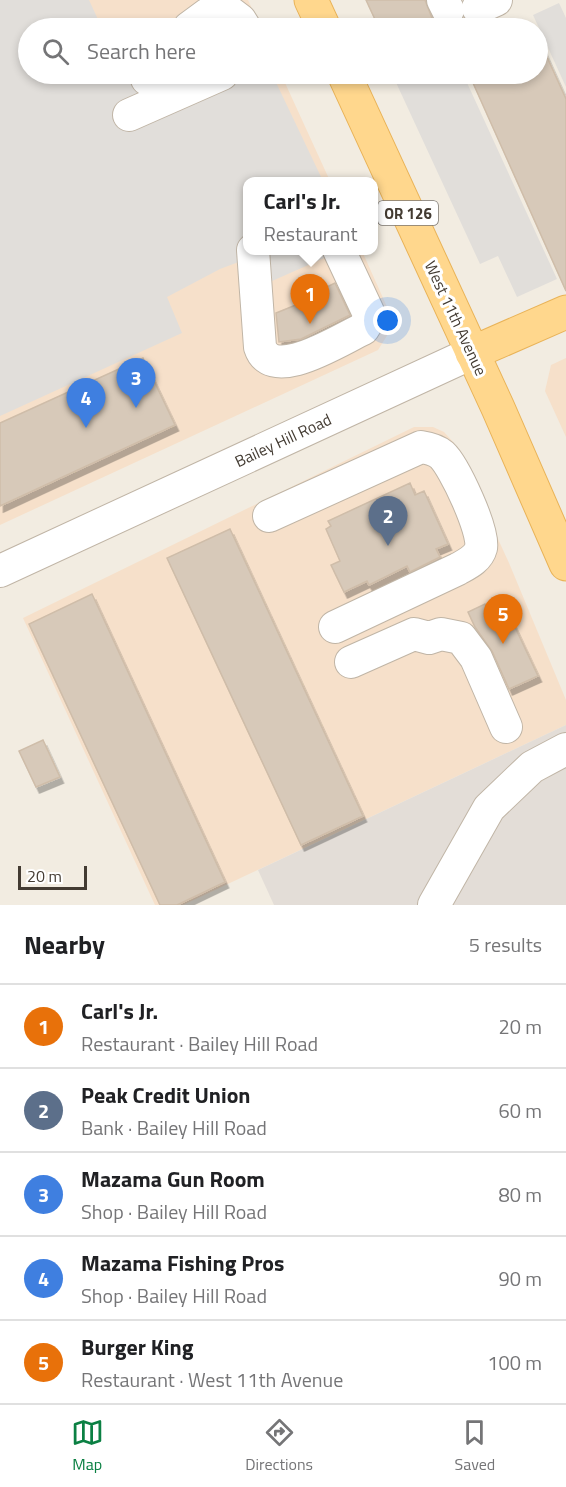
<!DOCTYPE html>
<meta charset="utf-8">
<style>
:root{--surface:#fff;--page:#f6f6f6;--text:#202124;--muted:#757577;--line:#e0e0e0;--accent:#0b8043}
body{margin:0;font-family:"Titillium Web",sans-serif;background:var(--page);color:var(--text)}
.scale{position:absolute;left:18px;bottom:15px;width:69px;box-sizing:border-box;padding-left:6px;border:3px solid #433b32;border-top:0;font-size:16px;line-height:21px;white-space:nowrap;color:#433b32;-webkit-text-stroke:4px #fff;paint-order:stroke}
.you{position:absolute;left:388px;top:321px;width:21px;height:21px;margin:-15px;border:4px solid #fff;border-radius:50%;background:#1a73e8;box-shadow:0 0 0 9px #1a73e833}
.badge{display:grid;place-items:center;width:39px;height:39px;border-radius:50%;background:var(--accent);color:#fff;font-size:20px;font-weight:700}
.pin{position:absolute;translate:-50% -50px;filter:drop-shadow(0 2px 3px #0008)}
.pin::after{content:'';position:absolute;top:32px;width:21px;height:18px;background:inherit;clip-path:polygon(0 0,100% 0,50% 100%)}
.popup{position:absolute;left:243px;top:177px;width:135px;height:78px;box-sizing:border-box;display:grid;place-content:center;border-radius:12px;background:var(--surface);filter:drop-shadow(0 2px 4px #0005);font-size:20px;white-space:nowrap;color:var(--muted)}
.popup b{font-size:22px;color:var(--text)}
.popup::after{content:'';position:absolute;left:50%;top:100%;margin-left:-12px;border:12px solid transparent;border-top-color:var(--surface)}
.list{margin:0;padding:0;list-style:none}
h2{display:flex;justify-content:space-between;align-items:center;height:78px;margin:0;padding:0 24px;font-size:26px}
h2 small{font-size:20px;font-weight:400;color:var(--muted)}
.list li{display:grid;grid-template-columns:39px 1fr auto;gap:18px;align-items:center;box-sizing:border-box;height:84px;padding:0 24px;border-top:2px solid var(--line)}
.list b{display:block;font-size:22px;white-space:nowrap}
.list p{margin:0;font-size:20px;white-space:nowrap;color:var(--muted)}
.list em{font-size:20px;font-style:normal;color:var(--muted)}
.icon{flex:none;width:33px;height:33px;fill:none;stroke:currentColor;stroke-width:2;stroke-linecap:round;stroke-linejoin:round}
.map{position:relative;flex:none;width:566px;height:905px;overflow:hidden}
.search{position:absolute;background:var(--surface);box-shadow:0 3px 9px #0003;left:18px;right:18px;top:18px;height:66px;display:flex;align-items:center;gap:15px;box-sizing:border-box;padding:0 21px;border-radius:33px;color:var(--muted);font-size:22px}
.sheet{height:498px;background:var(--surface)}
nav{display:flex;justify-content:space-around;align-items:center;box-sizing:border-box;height:84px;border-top:2px solid var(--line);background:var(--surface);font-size:16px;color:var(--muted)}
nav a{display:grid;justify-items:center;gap:3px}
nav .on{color:var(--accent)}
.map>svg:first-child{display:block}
.commercial{fill:#f6e0ca}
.industrial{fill:#e3ddd7}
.parking{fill:#e1deda}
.building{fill:#d7c9b9;stroke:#cfbda9;stroke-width:1.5;filter:url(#shadow)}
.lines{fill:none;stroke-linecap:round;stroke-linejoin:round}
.minor-casing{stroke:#c0b5a6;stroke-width:34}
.major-casing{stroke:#e9b358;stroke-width:35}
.minor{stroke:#fff;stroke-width:32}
.major{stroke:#ffd78d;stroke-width:33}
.labels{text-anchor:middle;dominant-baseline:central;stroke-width:6;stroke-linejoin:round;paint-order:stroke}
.shield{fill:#fff;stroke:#7b7670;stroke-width:1.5}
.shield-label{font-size:15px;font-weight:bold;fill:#433b32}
.street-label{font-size:16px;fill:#433b32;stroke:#fff}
</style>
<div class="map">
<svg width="566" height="905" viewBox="0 0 566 905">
<defs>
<filter id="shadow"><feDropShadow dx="3.5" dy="6" stdDeviation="0" flood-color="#0004"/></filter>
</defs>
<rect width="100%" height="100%" fill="#f2ece1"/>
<g class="commercial">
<path d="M 0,0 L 248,0 L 261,28 L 28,28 L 28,74 L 281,74 L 330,181 L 247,182 L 247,250 L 362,251 L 392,318 L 390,331 L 378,350 L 0,525 Z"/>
<path d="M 566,358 L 566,437 L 545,391 L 551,365 Z"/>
<path d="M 414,427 L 433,427 L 444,432 L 454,443 L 509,563 L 566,700 L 566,725 L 183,905 L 155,905 L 23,618 Z"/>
</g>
<path class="industrial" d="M 566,725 L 566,905 L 274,905 L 258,870 Z"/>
<g class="parking">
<path d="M 0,0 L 89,0 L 102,28 L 28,28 L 28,74 L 272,74 L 323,181 L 247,182 L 247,250 L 329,251 L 331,255 L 272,281 L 260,254 L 220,269 L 167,297 L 182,333 L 0,416 Z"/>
<path d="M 559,3 L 566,18 L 566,87 L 533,15 Z"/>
<path d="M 398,74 L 463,74 L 557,279 L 517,297 L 498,256 L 480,264 L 393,76 Z"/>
</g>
<g class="building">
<path d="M 366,0 L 425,0 L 432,18 L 439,25 L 448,28 L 455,26 L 464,18 L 467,22 L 453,28 L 379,28 Z"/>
<path d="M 537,35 L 566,99 L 566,291 L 469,74 L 537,74 Z"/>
<path d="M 335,283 L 350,315 L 301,339 L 279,342 L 276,313 L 318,296 L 316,292 Z"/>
<path d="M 143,358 L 175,425 L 0,506 L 0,423 Z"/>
<path d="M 410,483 L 415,495 L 424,491 L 448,544 L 436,549 L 440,557 L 410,572 L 407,566 L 369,585 L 367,581 L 344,592 L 331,565 L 340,561 L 326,529 L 331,526 L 328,521 Z"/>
<path d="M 230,529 L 363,816 L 301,845 L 167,558 Z"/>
<path d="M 92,594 L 225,882 L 177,905 L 160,905 L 29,624 Z"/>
<path d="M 485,604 L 489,613 L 505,606 L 538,676 L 509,689 L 492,651 L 475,627 L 468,612 Z"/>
<path d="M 43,740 L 60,777 L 36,787 L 19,751 Z"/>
</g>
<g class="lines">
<defs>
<g id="minor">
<path d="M 443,0 L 448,10"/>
<path d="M 478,8 L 496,0"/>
<path d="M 189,28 L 208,14 L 228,11 L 240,20 L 245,28"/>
<path d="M 147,79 L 157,74"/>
<path d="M 129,115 L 222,74"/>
<path d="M 253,250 L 260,347 C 272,384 339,340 363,329 L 368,321 L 369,314 L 339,250"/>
<path d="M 269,516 L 421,447 C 428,448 436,450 442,455 C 454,466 485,532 481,548 C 478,559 467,564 458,569 L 335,627"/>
<path d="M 0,571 L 472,353"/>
<path d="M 351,662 L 414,634 L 429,638 L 441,634 L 461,638 L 476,658 L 506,727"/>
<path d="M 434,905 L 489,808 L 532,767 L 566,749"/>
</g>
<g id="major">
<path d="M 311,0 L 324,28"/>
<path d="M 344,74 L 498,408 L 566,564"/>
<path d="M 472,353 L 566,312"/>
</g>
</defs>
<use href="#minor" class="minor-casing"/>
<use href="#major" class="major-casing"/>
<use href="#minor" class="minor"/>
<use href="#major" class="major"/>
</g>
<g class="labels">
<rect class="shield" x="378" y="201" width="60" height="24" rx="4.5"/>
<g class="shield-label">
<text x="408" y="213">OR 126</text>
</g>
<g class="street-label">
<text transform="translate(456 318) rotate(65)">West 11th Avenue</text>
<text transform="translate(283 440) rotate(-25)">Bailey Hill Road</text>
</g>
</g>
</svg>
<div class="scale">20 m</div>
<div class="you"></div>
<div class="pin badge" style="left:310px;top:324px;background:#e8710a">1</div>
<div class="popup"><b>Carl's Jr.</b>Restaurant</div>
<div class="pin badge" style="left:388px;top:546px;background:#5c6f8a">2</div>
<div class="pin badge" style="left:136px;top:408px;background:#3f7fe0">3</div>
<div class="pin badge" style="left:86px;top:428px;background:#3f7fe0">4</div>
<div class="pin badge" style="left:503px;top:644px;background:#e8710a">5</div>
<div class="search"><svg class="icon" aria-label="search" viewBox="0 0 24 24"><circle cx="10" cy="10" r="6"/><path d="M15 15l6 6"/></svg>Search here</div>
</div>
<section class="sheet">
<h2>Nearby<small>5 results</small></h2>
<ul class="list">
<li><span class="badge" style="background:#e8710a">1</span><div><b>Carl's Jr.</b><p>Restaurant · Bailey Hill Road</p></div><em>20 m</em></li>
<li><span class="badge" style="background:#5c6f8a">2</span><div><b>Peak Credit Union</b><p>Bank · Bailey Hill Road</p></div><em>60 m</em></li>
<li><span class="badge" style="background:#3f7fe0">3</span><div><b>Mazama Gun Room</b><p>Shop · Bailey Hill Road</p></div><em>80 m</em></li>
<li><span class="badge" style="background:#3f7fe0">4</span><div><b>Mazama Fishing Pros</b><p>Shop · Bailey Hill Road</p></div><em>90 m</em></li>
<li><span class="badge" style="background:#e8710a">5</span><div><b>Burger King</b><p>Restaurant · West 11th Avenue</p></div><em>100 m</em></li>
</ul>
</section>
<nav>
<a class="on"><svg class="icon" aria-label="map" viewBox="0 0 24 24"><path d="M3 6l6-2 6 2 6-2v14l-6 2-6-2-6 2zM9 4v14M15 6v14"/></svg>Map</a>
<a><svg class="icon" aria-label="directions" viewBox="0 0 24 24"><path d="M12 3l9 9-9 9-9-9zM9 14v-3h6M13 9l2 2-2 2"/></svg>Directions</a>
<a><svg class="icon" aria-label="saved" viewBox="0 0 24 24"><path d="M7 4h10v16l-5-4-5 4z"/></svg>Saved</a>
</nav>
